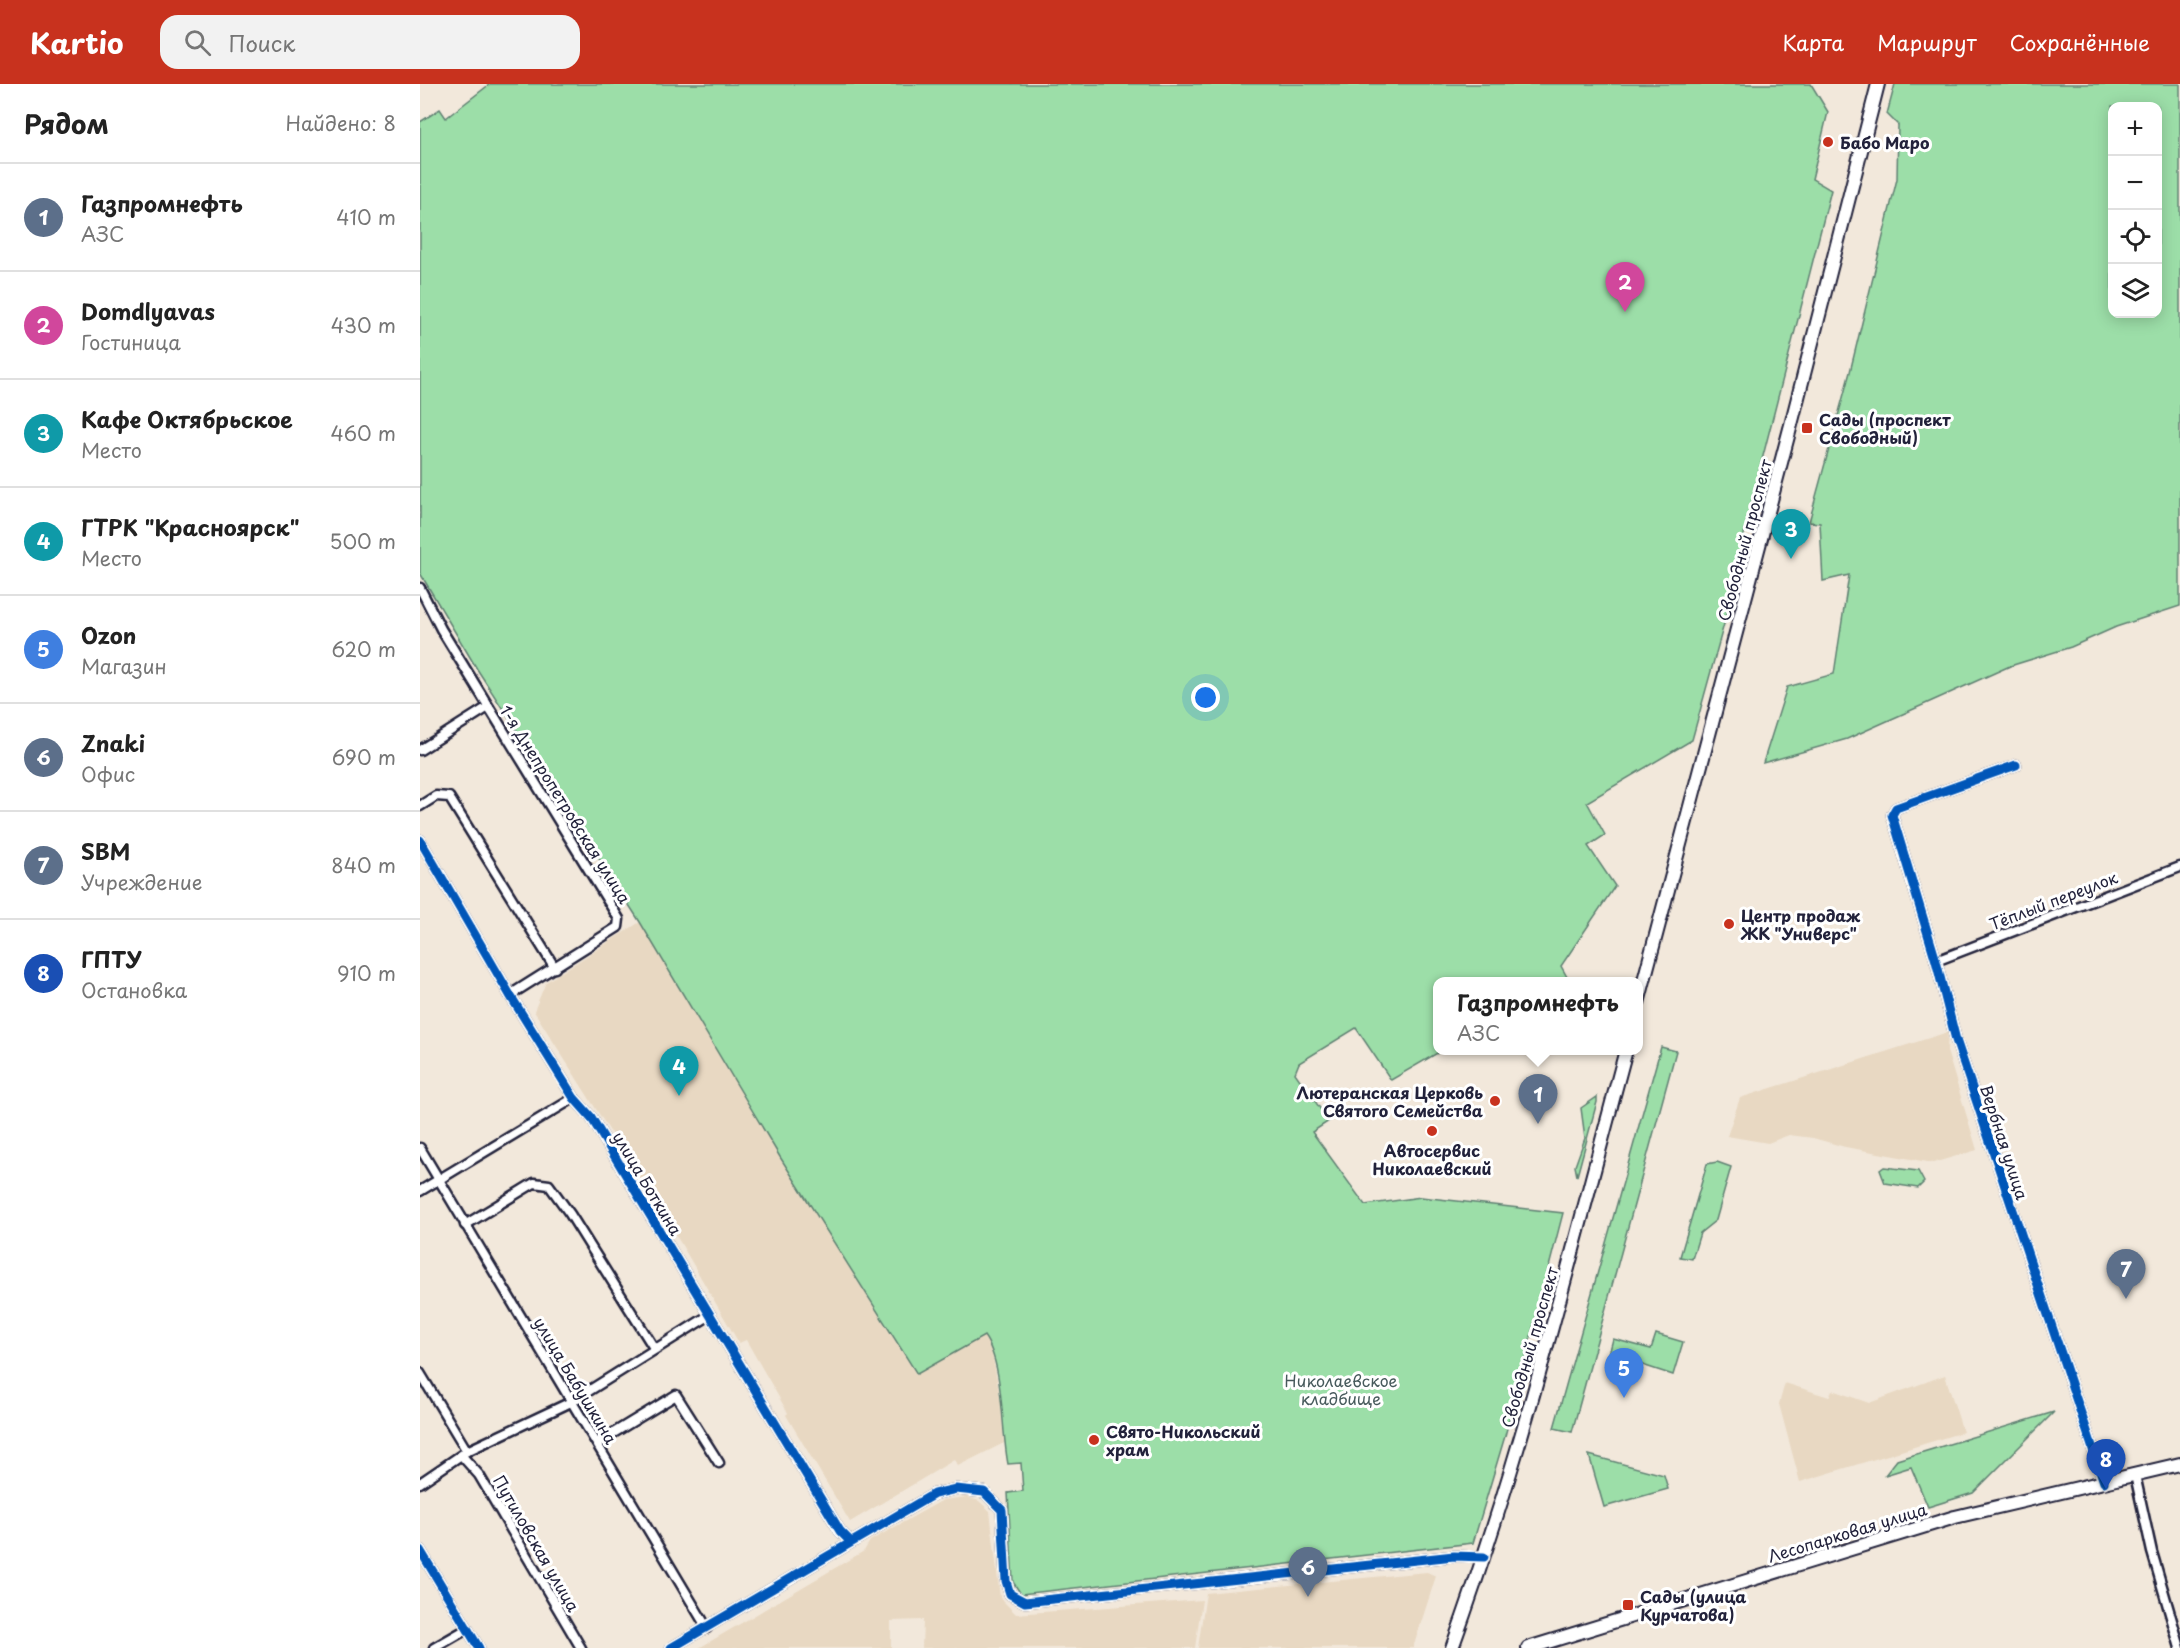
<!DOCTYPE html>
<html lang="ru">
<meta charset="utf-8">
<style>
:root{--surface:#fff;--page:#f2f2f2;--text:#222;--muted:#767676;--line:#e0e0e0;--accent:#c8321e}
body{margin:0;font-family:"Playpen Sans",sans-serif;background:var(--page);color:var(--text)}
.controls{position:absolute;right:18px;top:18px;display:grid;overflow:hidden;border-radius:12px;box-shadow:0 3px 15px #0003}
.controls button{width:54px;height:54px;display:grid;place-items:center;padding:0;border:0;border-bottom:2px solid var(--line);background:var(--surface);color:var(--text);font:30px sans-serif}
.you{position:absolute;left:786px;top:614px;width:21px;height:21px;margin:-15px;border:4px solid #fff;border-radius:50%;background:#1a73e8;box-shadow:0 0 0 9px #1a73e833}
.badge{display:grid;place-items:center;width:39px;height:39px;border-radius:50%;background:var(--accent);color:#fff;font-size:20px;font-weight:700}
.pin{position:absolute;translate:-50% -50px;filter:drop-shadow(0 2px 3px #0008)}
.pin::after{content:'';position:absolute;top:32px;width:21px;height:18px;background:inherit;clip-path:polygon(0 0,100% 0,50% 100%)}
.popup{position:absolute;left:1013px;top:893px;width:210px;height:78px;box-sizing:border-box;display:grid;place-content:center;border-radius:12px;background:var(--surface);filter:drop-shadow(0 2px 4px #0005);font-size:20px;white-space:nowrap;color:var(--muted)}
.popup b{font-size:22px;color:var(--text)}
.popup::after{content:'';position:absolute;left:50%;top:100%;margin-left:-12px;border:12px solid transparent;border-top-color:var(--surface)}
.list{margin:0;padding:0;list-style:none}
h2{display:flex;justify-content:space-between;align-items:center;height:78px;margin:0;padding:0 24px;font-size:26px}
h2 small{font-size:20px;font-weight:400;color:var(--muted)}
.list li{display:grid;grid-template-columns:39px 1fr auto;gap:18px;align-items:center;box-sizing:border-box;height:108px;padding:0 24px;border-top:2px solid var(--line)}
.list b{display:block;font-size:22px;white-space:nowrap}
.list p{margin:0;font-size:20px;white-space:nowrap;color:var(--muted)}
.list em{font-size:20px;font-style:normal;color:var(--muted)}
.icon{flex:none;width:33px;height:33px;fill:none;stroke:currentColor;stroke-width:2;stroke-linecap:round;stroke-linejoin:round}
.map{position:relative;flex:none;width:1760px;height:1564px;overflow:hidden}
header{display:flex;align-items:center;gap:36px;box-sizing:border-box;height:84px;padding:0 30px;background:var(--accent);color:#fff}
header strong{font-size:28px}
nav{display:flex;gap:33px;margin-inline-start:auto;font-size:21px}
.search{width:420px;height:54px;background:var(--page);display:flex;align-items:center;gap:15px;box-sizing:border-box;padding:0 21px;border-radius:18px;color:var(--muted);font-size:22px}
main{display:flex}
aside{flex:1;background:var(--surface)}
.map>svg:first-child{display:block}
.built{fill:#e8d8c2}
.green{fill:#9cdea8;stroke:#5f8072;stroke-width:1.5;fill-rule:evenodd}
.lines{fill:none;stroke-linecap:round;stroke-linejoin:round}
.street-casing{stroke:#22223b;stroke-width:13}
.secondary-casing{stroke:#22223b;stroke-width:16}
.street{stroke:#fff;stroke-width:8}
.secondary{stroke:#fff;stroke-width:12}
.cycleway-casing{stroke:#fff;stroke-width:13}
.cycleway{stroke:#0057b8;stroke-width:9}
.poi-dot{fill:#c8321e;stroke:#fff;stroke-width:2}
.labels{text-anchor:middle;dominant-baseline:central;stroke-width:6;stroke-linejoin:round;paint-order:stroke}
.poi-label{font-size:16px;font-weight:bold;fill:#22223b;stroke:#fff;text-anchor:start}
.street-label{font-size:16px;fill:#22223b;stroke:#fff}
.park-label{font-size:16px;fill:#475a5c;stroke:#fff}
</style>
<header>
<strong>Kartio</strong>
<div class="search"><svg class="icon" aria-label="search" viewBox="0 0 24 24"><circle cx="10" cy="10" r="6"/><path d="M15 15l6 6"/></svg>Поиск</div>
<nav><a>Карта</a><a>Маршрут</a><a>Сохранённые</a></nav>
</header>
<main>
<aside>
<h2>Рядом<small>Найдено: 8</small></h2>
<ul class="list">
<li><span class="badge" style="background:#5c6f8a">1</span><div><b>Газпромнефть</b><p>АЗС</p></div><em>410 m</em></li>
<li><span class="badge" style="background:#d1479c">2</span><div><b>Domdlyavas</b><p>Гостиница</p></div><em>430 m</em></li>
<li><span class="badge" style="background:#0f9aa8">3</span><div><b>Кафе Октябрьское</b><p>Место</p></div><em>460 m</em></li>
<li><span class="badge" style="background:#0f9aa8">4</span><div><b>ГТРК &quot;Красноярск&quot;</b><p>Место</p></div><em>500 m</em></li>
<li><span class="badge" style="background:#3f7fe0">5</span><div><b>Ozon</b><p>Магазин</p></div><em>620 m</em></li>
<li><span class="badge" style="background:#5c6f8a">6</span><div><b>Znaki</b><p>Офис</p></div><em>690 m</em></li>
<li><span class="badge" style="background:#5c6f8a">7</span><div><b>SBM</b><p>Учреждение</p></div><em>840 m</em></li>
<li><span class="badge" style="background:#1a4fb4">8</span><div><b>ГПТУ</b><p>Остановка</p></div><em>910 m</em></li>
</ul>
</aside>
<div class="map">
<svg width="1760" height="1564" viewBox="0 0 1760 1564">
<rect width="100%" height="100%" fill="#f2e8db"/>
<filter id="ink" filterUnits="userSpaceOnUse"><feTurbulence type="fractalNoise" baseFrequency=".0167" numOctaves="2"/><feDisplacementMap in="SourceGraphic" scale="12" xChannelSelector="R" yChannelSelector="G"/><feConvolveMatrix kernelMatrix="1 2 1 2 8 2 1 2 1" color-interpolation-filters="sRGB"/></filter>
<g filter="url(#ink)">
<g class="built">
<path d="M 220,838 L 360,1073 L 496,1290 L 564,1252 L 571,1263 L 581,1318 L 584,1359 L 538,1382 L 534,1376 L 430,1438 L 366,1331 L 368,1329 L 326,1256 L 319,1259 L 260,1158 L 114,927 L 126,898 Z"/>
<path d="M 1528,948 L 1527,967 L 1557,1066 L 1513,1079 L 1425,1063 L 1393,1054 L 1369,1051 L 1348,1059 L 1307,1052 L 1320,1014 Z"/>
<path d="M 1525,1291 L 1543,1348 L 1380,1398 L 1359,1320 L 1365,1299 L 1409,1313 L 1412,1306 L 1449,1319 Z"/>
<path d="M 547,1413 L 559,1417 L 570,1427 L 580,1514 L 596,1530 L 782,1516 L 775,1564 L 502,1564 L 503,1536 L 471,1537 L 471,1564 L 279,1564 L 444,1467 L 450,1457 L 523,1416 Z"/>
<path d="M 1007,1488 L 1016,1492 L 993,1564 L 778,1564 L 786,1509 Z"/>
</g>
<g class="green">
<path d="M 70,0 L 1391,0 L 1408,28 L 1392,95 L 1411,106 L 1342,376 L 1324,450 L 1325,464 L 1272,656 L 1167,718 L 1185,751 L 1168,762 L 1195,802 L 1141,882 L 1147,893 L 1140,898 L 1018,898 L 1018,966 L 1021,967 L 971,996 L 936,944 L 879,979 L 875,989 L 909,1037 L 892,1048 L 945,1121 L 1001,1113 L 1143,1129 L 1085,1352 L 1053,1459 L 601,1510 L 593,1498 L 588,1409 L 603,1407 L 601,1379 L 588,1380 C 581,1345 584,1279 564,1252 L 497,1290 L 360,1073 L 220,838 L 57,585 L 0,489 L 0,38 L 20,25 L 26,34 Z"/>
<path d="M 1475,0 L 1760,0 L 1760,522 L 1696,543 L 1651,563 L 1590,582 L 1427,655 L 1343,679 L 1367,603 L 1414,590 L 1429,491 L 1403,497 L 1400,439 L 1389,438 L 1430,288 L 1477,95 L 1478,41 L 1467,30 ZM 1692,22 L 1738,22 L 1738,230 L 1692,230 Z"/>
<path d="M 1241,963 L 1256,967 L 1152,1348 L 1134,1344 Z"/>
<path d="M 1177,1013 L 1177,1018 L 1157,1092 L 1155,1082 L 1165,1054 L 1161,1024 Z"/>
<path d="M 1297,1078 L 1311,1083 L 1296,1136 L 1280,1149 L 1272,1175 L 1260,1173 L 1287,1080 Z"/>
<path d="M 1464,1083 L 1498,1087 L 1504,1098 L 1498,1104 L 1465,1099 L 1460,1086 Z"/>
<path d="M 1236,1250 L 1263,1258 L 1253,1291 L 1189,1270 L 1193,1255 L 1231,1265 Z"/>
<path d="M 1634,1328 L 1553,1409 L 1508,1423 L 1491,1383 L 1465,1391 L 1477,1376 Z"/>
<path d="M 1169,1371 L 1244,1391 L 1248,1405 L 1184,1423 Z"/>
</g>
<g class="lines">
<defs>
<g id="street">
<path d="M 0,504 L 21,545 L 199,835 L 198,843 L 90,911"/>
<path d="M 0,666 L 68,623"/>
<path d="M 1596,681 L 1476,724 L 1472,731 L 1516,877 L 1536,956 L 1684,1398"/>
<path d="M 0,722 L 16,712 L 29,713 L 135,884"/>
<path d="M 0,756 L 90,911 L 154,1014 L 171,1033 L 420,1447 L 431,1458"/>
<path d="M 1516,877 L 1760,783"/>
<path d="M 0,1064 L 287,1544"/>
<path d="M 0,1107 L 154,1014"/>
<path d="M 45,1141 L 114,1099 L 129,1101 L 150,1130 L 234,1264"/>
<path d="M 0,1289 L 47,1367"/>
<path d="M 177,1359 L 256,1311 L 299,1379"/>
<path d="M 42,1372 L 59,1391 L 161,1564"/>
<path d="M 1715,1391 L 1732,1468 L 1760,1564"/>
<path d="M 0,1399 L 47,1367 L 151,1318 L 290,1231"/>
<path d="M 0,1466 L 59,1564"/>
<path d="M 14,1564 L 47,1545"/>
<path d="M 251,1564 L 514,1410 L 536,1405 L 564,1408 L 582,1426 L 586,1497 L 590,1510 L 605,1518 L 1034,1472 L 1064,1473"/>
</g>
<g id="secondary">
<path d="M 1218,919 L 1372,337 L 1458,0"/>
<path d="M 1032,1564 C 1103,1369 1152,1167 1206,966"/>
<path d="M 1108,1564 L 1535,1433 L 1760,1380"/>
</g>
</defs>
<use href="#street" class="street-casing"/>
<use href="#secondary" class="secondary-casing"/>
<use href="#street" class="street"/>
<use href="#secondary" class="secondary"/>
<defs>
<g id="cycleway">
<path d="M 1596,681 L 1476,724 L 1472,731 L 1516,877 L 1536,956 L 1684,1398"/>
<path d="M 0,756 L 90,911 L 154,1014 L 171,1033 L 420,1447 L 431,1458"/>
<path d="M 0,1466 L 59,1564"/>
<path d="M 251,1564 L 514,1410 L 536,1405 L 564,1408 L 582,1426 L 586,1497 L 590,1510 L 605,1518 L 1034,1472 L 1064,1473"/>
</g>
</defs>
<use href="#cycleway" class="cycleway-casing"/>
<use href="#cycleway" class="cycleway"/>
</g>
</g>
<g class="poi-dot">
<circle cx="1408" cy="58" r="6"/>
<rect x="1381" y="338" width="12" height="12" rx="3"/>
<circle cx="1309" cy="840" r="6"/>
<circle cx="1075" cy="1017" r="6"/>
<circle cx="1012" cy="1047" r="6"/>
<circle cx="674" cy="1356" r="6"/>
<rect x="1202" y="1515" width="12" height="12" rx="3"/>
</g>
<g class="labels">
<g class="poi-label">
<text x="1420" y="58">Бабо Маро</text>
<text x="1399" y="335">Сады (проспект<tspan x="1399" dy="18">Свободный)</tspan></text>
<text x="1321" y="831">Центр продаж<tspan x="1321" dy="18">ЖК "Универс"</tspan></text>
<text x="1063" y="1008" text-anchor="end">Лютеранская Церковь<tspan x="1063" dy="18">Святого Семейства</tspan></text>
<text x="1012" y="1066" text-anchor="middle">Автосервис<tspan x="1012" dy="18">Николаевский</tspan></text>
<text x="686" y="1347">Свято-Никольский<tspan x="686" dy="18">храм</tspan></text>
<text x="1220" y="1512">Сады (улица<tspan x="1220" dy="18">Курчатова)</tspan></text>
</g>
<g class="street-label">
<text transform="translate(1324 456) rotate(-75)">Свободный проспект</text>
<text transform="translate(146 720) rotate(58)">1-я Днепропетровская улица</text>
<text transform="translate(1633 816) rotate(-21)">Тёплый переулок</text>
<text transform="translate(1585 1058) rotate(72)">Вербная улица</text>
<text transform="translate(228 1099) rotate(59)">улица Боткина</text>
<text transform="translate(1109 1263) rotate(-74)">Свободный проспект</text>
<text transform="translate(156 1296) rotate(59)">улица Бабушкина</text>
<text transform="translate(1427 1448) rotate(-17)">Лесопарковая улица</text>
<text transform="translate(117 1459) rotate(60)">Путиловская улица</text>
</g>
<g class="park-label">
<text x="921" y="1296">Николаевское<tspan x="921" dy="18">кладбище</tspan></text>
</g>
</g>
</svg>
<div class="controls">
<button>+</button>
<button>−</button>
<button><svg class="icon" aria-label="locate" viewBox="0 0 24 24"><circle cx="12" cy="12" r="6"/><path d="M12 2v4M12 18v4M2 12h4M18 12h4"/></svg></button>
<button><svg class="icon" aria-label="layers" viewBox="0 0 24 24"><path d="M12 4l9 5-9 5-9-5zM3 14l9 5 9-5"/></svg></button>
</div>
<div class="you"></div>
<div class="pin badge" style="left:1118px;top:1040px;background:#5c6f8a">1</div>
<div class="popup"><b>Газпромнефть</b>АЗС</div>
<div class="pin badge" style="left:1205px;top:228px;background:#d1479c">2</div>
<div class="pin badge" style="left:1371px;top:475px;background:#0f9aa8">3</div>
<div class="pin badge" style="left:259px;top:1012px;background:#0f9aa8">4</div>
<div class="pin badge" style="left:1204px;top:1314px;background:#3f7fe0">5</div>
<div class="pin badge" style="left:888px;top:1513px;background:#5c6f8a">6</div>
<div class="pin badge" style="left:1706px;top:1215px;background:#5c6f8a">7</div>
<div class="pin badge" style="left:1686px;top:1405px;background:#1a4fb4">8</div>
</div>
</main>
